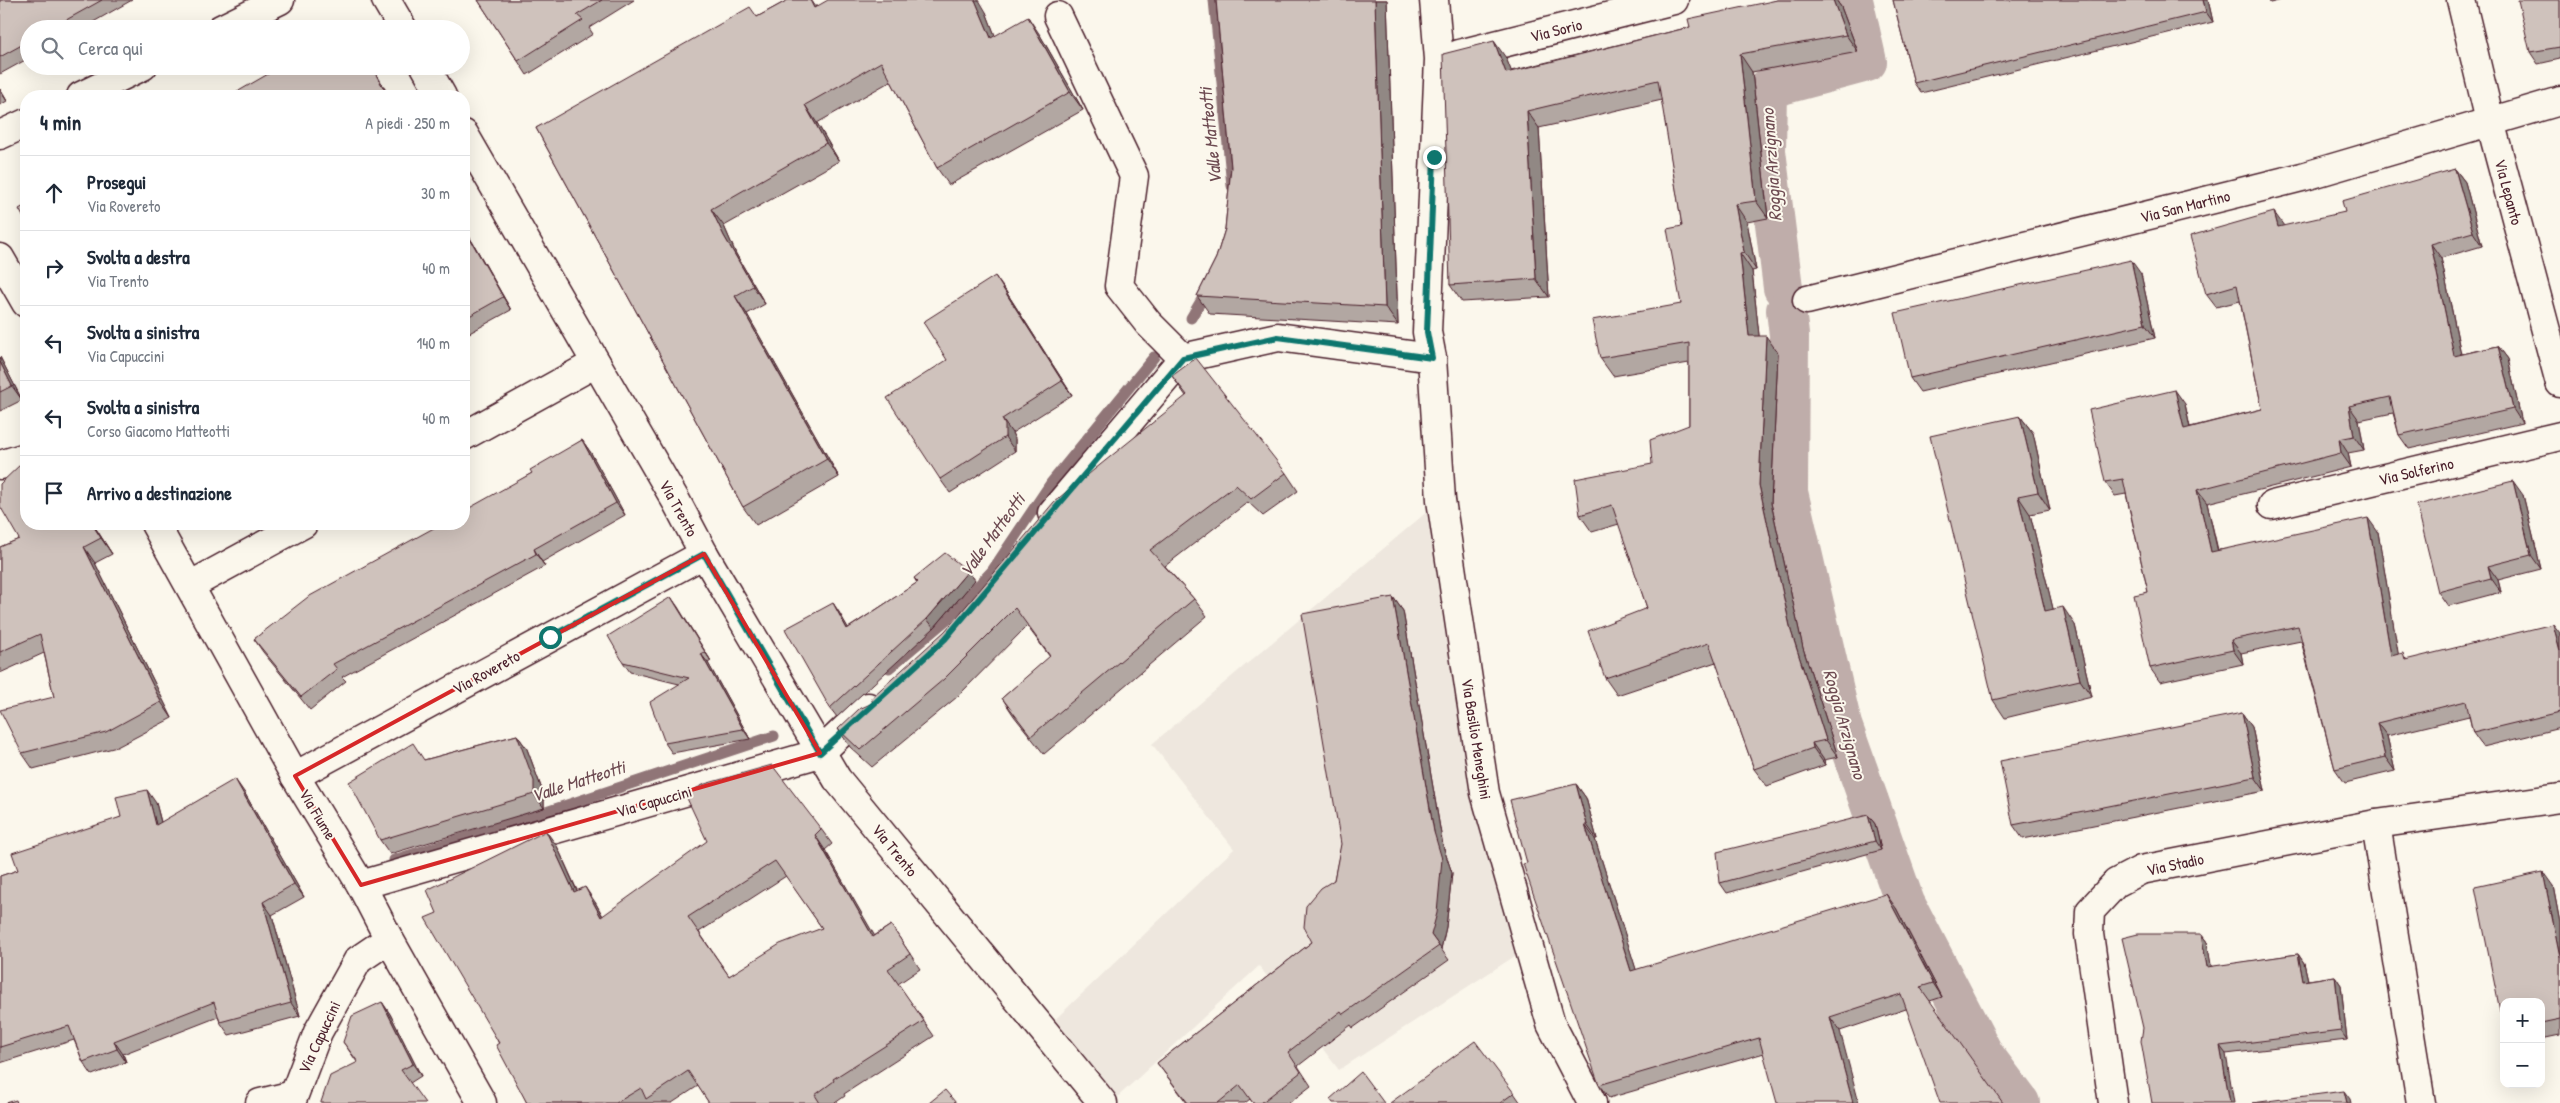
<!DOCTYPE html>
<html lang="it">
<meta charset="utf-8">
<style>
:root{--surface:#fff;--page:#f6f6f7;--text:#1f2937;--muted:#747a83;--line:#e0e1e3}
body{margin:0;font-family:"Patrick Hand",sans-serif;background:var(--page);color:var(--text)}
.controls{position:absolute;right:15px;bottom:15px;display:grid;overflow:hidden;border-radius:10px;box-shadow:0 5px 20px #0002}
.controls button{width:45px;height:45px;display:grid;place-items:center;padding:0;border:0;border-bottom:1px solid var(--line);background:var(--surface);color:var(--text);font:25px sans-serif}
.stop{position:absolute;width:15px;height:15px;margin:-11px;border:4px solid #0f766e;border-radius:50%;background:#fff}
.stop.end{background:#0f766e;border-color:#fff;box-shadow:0 1px 5px #0008}
.list{margin:0;padding:0;list-style:none}
h2{display:flex;justify-content:space-between;align-items:center;height:65px;margin:0;padding:0 20px;font-size:21px}
h2 small{font-size:16px;font-weight:400;color:var(--muted)}
.list li{display:grid;grid-template-columns:32px 1fr auto;gap:15px;align-items:center;box-sizing:border-box;height:75px;padding:0 20px;border-top:1px solid var(--line)}
.list b{display:block;font-size:19px;white-space:nowrap}
.list p{margin:0;font-size:16px;white-space:nowrap;color:var(--muted)}
.list em{font-size:16px;font-style:normal;color:var(--muted)}
.icon{flex:none;width:28px;height:28px;fill:none;stroke:currentColor;stroke-width:2;stroke-linecap:round;stroke-linejoin:round}
.map{position:relative;flex:none;width:2560px;height:1103px;overflow:hidden}
.search{position:absolute;background:var(--surface);box-shadow:0 5px 20px #0002;left:20px;top:20px;width:450px;height:55px;display:flex;align-items:center;gap:12px;box-sizing:border-box;padding:0 18px;border-radius:28px;color:var(--muted);font-size:19px}
.panel{position:absolute;background:var(--surface);box-shadow:0 5px 20px #0002;left:20px;top:90px;width:450px;height:440px;border-radius:20px}
.map>svg:first-child{display:block}
.built{fill:#eee7de}
.lines{fill:none;stroke-linecap:round;stroke-linejoin:round}
.stream{stroke:#907477;stroke-width:11}
.canal{stroke:#bfadaa;stroke-width:40}
.minor-casing{stroke:#4a1f2b;stroke-width:31}
.minor{stroke:#fbf7ec;stroke-width:28}
.wall{fill:#b2a7a2;stroke:#4a1f2b;fill-rule:evenodd}
.shaded-wall{fill:#918884;stroke:#4a1f2b}
.building{fill:#cfc2bc;stroke:#4a1f2b;fill-rule:evenodd}
.route{stroke:#0f766e;stroke-width:6}
.marked{fill:none;stroke:#d62828;stroke-width:4;stroke-linejoin:round}
.labels{text-anchor:middle;dominant-baseline:central;stroke-width:4;stroke-linejoin:round;paint-order:stroke}
.street-label{font-size:16px;fill:#4a1f2b;stroke:#fbf7ec}
.water-label{font-size:18px;font-style:italic;fill:#6d4a51;stroke:#fbf7ec}
</style>
<div class="map">
<svg width="2560" height="1103" viewBox="0 0 2560 1103">
<rect width="100%" height="100%" fill="#fbf7ec"/>
<filter id="ink" filterUnits="userSpaceOnUse"><feTurbulence type="fractalNoise" baseFrequency=".02" numOctaves="2"/><feDisplacementMap in="SourceGraphic" scale="10" xChannelSelector="R" yChannelSelector="G"/><feConvolveMatrix kernelMatrix="1 2 1 2 8 2 1 2 1" color-interpolation-filters="sRGB"/></filter>
<g filter="url(#ink)">
<path class="built" d="M 1441,500 L 1529,947 L 1339,1070 L 1259,966 L 1111,1103 L 1043,1031 L 1234,849 L 1152,744 Z"/>
<g class="lines">
<g class="stream">
<path d="M 1214,0 L 1232,186"/>
<path d="M 1191,318 L 1208,289"/>
<path d="M 889,668 L 946,620 L 992,571 L 1051,483 L 1154,357"/>
<path d="M 394,860 L 528,818 L 774,736"/>
</g>
<g class="canal">
<path d="M 1783,288 L 1766,151 L 1767,89 L 1867,62 L 1853,0"/>
<path d="M 1786,310 L 1789,335 L 1788,492 L 1842,725 L 1905,903 L 1984,1055 L 2020,1103"/>
</g>
<defs>
<g id="minor">
<path d="M 386,0 L 403,29"/>
<path d="M 1434,0 L 1439,59 L 1427,332 L 1432,358 L 1441,500 L 1485,793 L 1551,1024 L 1592,1103"/>
<path d="M 2461,0 L 2490,121 L 2560,383"/>
<path d="M 1058,16 L 1134,176 L 1119,286 L 1148,323 L 1183,358"/>
<path d="M 221,29 L 280,0"/>
<path d="M 1459,54 L 1674,0"/>
<path d="M 425,66 L 442,96"/>
<path d="M 81,96 L 143,66"/>
<path d="M 464,134 L 676,501 L 704,554 L 837,779 L 1103,1103"/>
<path d="M 0,135 L 26,123"/>
<path d="M 0,258 L 26,303"/>
<path d="M 1807,300 L 2302,177 L 2560,101"/>
<path d="M 464,436 L 596,363"/>
<path d="M 0,465 L 26,457"/>
<path d="M 2272,505 L 2560,436"/>
<path d="M 1052,513 L 1183,358 L 1278,337 L 1432,358"/>
<path d="M 155,524 L 295,776 L 361,885 L 389,939 L 482,1103"/>
<path d="M 191,585 L 303,524"/>
<path d="M 295,776 L 704,554"/>
<path d="M 2376,824 L 2421,1103"/>
<path d="M 361,885 L 820,753 L 868,707"/>
<path d="M 260,1103 L 293,1095"/>
<path d="M 291,1103 L 318,1032 L 358,960 L 389,939"/>
<path d="M 2113,1103 L 2089,934 L 2090,911 L 2116,883 L 2141,870 L 2376,824 L 2560,798"/>
</g>
</defs>
<use href="#minor" class="minor-casing"/>
<use href="#minor" class="minor"/>
</g>
<g class="wall">
<path d="M 0,0 L 132,0 L 81,29 L 29,29 L 29,58 L 0,74 Z"/>
<path d="M 478,0 L 634,0 L 589,28 L 593,34 L 527,75 Z"/>
<path d="M 788,0 L 811,0 L 816,7 L 986,12 L 995,36 L 1040,35 L 1083,110 L 949,185 L 937,168 L 891,81 L 817,123 L 839,161 L 724,226 L 736,254 L 765,304 L 747,314 L 839,477 L 756,525 L 743,507 L 536,128 L 757,17 Z"/>
<path d="M 1216,0 L 1387,0 L 1398,325 L 1210,314 L 1197,296 L 1216,258 L 1225,229 L 1231,167 Z"/>
<path d="M 1777,0 L 1836,0 L 1841,7 L 1858,52 L 1752,72 L 1768,218 L 1747,222 L 1756,270 L 1752,271 L 1759,336 L 1778,353 L 1771,503 L 1803,648 L 1838,757 L 1824,760 L 1825,765 L 1767,786 L 1754,769 L 1716,662 L 1617,695 L 1605,678 L 1647,608 L 1619,524 L 1592,532 L 1580,515 L 1652,464 L 1689,425 L 1689,363 L 1613,376 L 1600,358 L 1681,304 L 1682,226 L 1662,100 L 1539,128 L 1549,297 L 1462,302 L 1450,285 L 1506,58 L 1511,71 L 1690,27 Z"/>
<path d="M 1893,0 L 2208,0 L 2213,22 L 1921,93 L 1914,83 Z"/>
<path d="M 2269,0 L 2282,0 L 2270,3 Z"/>
<path d="M 2560,0 L 2560,59 L 2538,64 L 2530,52 Z"/>
<path d="M 0,89 L 7,101 L 0,105 Z"/>
<path d="M 2455,169 L 2465,182 L 2482,246 L 2441,258 L 2461,354 L 2498,346 L 2508,359 L 2522,423 L 2409,449 L 2399,435 L 2393,413 L 2359,420 L 2364,450 L 2348,453 L 2351,467 L 2207,503 L 2218,550 L 2378,532 L 2398,654 L 2408,660 L 2560,633 L 2560,728 L 2483,747 L 2473,733 L 2469,716 L 2387,736 L 2395,771 L 2345,783 L 2335,769 L 2301,641 L 2241,653 L 2243,664 L 2160,682 L 2150,668 L 2148,592 L 2126,494 L 2115,496 L 2105,482 L 2185,404 L 2190,427 L 2262,409 L 2240,301 L 2216,307 L 2206,294 L 2345,212 Z"/>
<path d="M 465,230 L 473,243 L 511,310 L 464,336 L 464,231 Z"/>
<path d="M 2141,274 L 2155,338 L 1920,392 L 1910,378 Z"/>
<path d="M 1005,290 L 1072,395 L 1012,433 L 1015,439 L 1015,451 L 950,493 L 940,479 L 947,360 Z"/>
<path d="M 0,357 L 22,400 L 0,411 Z"/>
<path d="M 1172,376 L 1286,473 L 1298,491 L 1263,516 L 1248,502 L 1165,566 L 1194,599 L 1207,616 L 1044,754 L 1014,716 L 1002,698 L 1050,657 L 1027,626 L 957,697 L 872,767 L 850,747 L 838,729 L 873,703 L 945,631 L 1186,396 Z"/>
<path d="M 2020,416 L 2033,433 L 2050,510 L 2030,514 L 2053,609 L 2075,625 L 2092,697 L 2005,718 L 1993,700 Z"/>
<path d="M 582,440 L 591,453 L 625,515 L 542,562 L 545,566 L 342,677 L 346,681 L 310,710 L 263,652 L 254,639 L 532,473 Z"/>
<path d="M 2523,495 L 2541,569 L 2498,580 L 2501,592 L 2448,606 L 2438,592 Z"/>
<path d="M 26,524 L 93,524 L 112,554 L 95,563 L 172,718 L 117,747 L 33,769 L 22,753 L 54,697 L 44,653 L 0,673 L 0,547 L 19,539 Z"/>
<path d="M 968,571 L 975,580 L 934,628 L 837,717 L 830,708 L 833,603 L 848,628 L 917,583 L 914,578 Z"/>
<path d="M 671,597 L 711,661 L 708,663 L 750,739 L 672,753 L 665,743 L 679,684 L 630,672 L 623,662 Z"/>
<path d="M 1393,597 L 1403,611 L 1443,846 L 1452,873 L 1446,927 L 1441,949 L 1449,960 L 1353,1028 L 1351,1025 L 1298,1066 L 1311,1086 L 1289,1103 L 1253,1103 L 1250,1099 L 1245,1103 L 1187,1103 L 1157,1063 L 1312,942 L 1334,880 Z"/>
<path d="M 2242,713 L 2252,727 L 2265,791 L 2023,839 L 2013,825 Z"/>
<path d="M 517,735 L 527,749 L 544,795 L 544,808 L 390,854 L 380,840 L 424,760 Z"/>
<path d="M 1576,784 L 1586,798 L 1597,839 L 1595,839 L 1636,970 L 1896,908 L 1942,997 L 1840,1031 L 1609,1098 L 1599,1085 Z"/>
<path d="M 244,792 L 304,897 L 272,915 L 300,1016 L 229,1035 L 220,1022 L 218,1017 L 123,1054 L 126,1062 L 92,1075 L 83,1062 L 74,1040 L 0,1063 L 0,876 L 18,870 L 121,817 L 156,803 L 161,822 Z"/>
<path d="M 1868,815 L 1875,824 L 1881,850 L 1727,893 L 1720,883 Z"/>
<path d="M 821,829 L 832,844 L 825,850 L 874,936 L 891,925 L 920,969 L 898,984 L 934,1036 L 844,1094 L 845,1096 L 835,1103 L 709,1103 L 698,1086 L 672,1103 L 527,1103 L 437,913 L 557,846 L 577,890 L 595,902 L 603,916 ZM 786,876 L 822,928 L 729,976 L 699,932 Z"/>
<path d="M 2553,886 L 2560,923 L 2560,1035 L 2541,1039 L 2541,1002 Z"/>
<path d="M 2201,934 L 2207,942 L 2211,967 L 2298,954 L 2304,963 L 2308,980 L 2335,976 L 2341,985 L 2347,1040 L 2226,1054 L 2152,1103 Z"/>
<path d="M 382,1002 L 390,1014 L 421,1076 L 410,1083 L 357,1062 L 343,1042 Z"/>
<path d="M 1514,1093 L 1521,1103 L 1390,1103 Z"/>
</g>
<g class="shaded-wall">
<path d="M 810,0 L 811,0 L 817,9 L 814,8 Z"/>
<path d="M 975,0 L 979,0 L 986,12 L 1003,56 L 991,38 Z"/>
<path d="M 1375,0 L 1387,0 L 1398,325 L 1385,307 Z"/>
<path d="M 1833,0 L 1836,0 L 1841,7 L 1858,52 L 1846,35 Z"/>
<path d="M 2203,0 L 2208,0 L 2213,22 L 2206,12 Z"/>
<path d="M 1028,17 L 1040,35 L 1083,110 L 1070,92 Z"/>
<path d="M 1494,41 L 1506,58 L 1519,90 L 1506,73 Z"/>
<path d="M 1740,54 L 1752,72 L 1768,218 L 1756,201 Z"/>
<path d="M 371,66 L 372,66 L 389,96 L 388,96 Z"/>
<path d="M 0,89 L 7,101 L 0,91 Z"/>
<path d="M 805,105 L 817,123 L 839,161 L 826,143 Z"/>
<path d="M 1527,111 L 1539,128 L 1549,297 L 1536,279 Z"/>
<path d="M 2455,169 L 2465,182 L 2482,246 L 2473,232 Z"/>
<path d="M 1735,204 L 1747,222 L 1756,270 L 1744,252 Z"/>
<path d="M 711,209 L 724,226 L 736,254 L 765,304 L 753,286 L 724,236 Z"/>
<path d="M 2274,212 L 2284,226 L 2288,241 L 2278,227 Z"/>
<path d="M 465,230 L 473,243 L 511,310 L 503,297 Z"/>
<path d="M 2431,244 L 2441,258 L 2464,369 L 2454,356 Z"/>
<path d="M 1740,253 L 1752,271 L 1761,353 L 1749,336 Z"/>
<path d="M 2131,260 L 2141,274 L 2155,338 L 2145,324 Z"/>
<path d="M 995,276 L 1005,290 L 1072,395 L 1062,381 Z"/>
<path d="M 735,296 L 747,314 L 839,477 L 827,459 Z"/>
<path d="M 1766,336 L 1778,353 L 1771,503 L 1803,648 L 1838,757 L 1826,740 L 1791,631 L 1759,485 Z"/>
<path d="M 2498,346 L 2508,359 L 2522,423 L 2513,409 Z"/>
<path d="M 0,357 L 22,400 L 12,386 L 0,362 Z"/>
<path d="M 2175,390 L 2185,404 L 2193,443 L 2184,429 Z"/>
<path d="M 2349,406 L 2359,420 L 2364,450 L 2354,436 Z"/>
<path d="M 2020,416 L 2033,433 L 2050,510 L 2038,492 Z"/>
<path d="M 1002,419 L 1012,433 L 1015,439 L 1015,451 L 1005,437 Z"/>
<path d="M 2339,439 L 2348,453 L 2351,467 L 2341,453 Z"/>
<path d="M 582,440 L 591,453 L 625,515 L 616,503 Z"/>
<path d="M 2513,481 L 2523,495 L 2541,569 L 2531,555 Z"/>
<path d="M 2197,490 L 2207,503 L 2221,566 L 2211,552 Z"/>
<path d="M 2018,496 L 2030,514 L 2058,629 L 2045,611 Z"/>
<path d="M 2368,518 L 2378,532 L 2401,670 L 2391,656 Z"/>
<path d="M 92,524 L 93,524 L 112,554 L 101,538 Z"/>
<path d="M 84,547 L 95,563 L 172,718 L 161,702 Z"/>
<path d="M 534,549 L 542,562 L 545,566 L 536,554 Z"/>
<path d="M 2488,566 L 2498,580 L 2501,592 L 2491,578 Z"/>
<path d="M 968,571 L 975,580 L 934,628 L 927,619 Z"/>
<path d="M 671,597 L 678,607 L 711,661 L 705,652 Z"/>
<path d="M 1393,597 L 1403,611 L 1443,846 L 1452,873 L 1446,927 L 1441,949 L 1431,935 L 1434,832 Z"/>
<path d="M 833,603 L 839,612 L 854,638 L 847,629 Z"/>
<path d="M 2063,607 L 2075,625 L 2092,697 L 2080,680 Z"/>
<path d="M 2553,624 L 2560,633 L 2560,651 Z"/>
<path d="M 2231,640 L 2241,653 L 2243,664 L 2233,650 Z"/>
<path d="M 701,654 L 708,663 L 750,739 L 743,729 Z"/>
<path d="M 2242,713 L 2252,727 L 2265,791 L 2255,777 Z"/>
<path d="M 2377,723 L 2387,736 L 2395,771 L 2385,757 Z"/>
<path d="M 517,735 L 527,749 L 544,795 L 544,808 L 534,794 Z"/>
<path d="M 1812,743 L 1824,760 L 1825,765 L 1813,748 Z"/>
<path d="M 235,779 L 244,792 L 304,897 L 294,884 Z"/>
<path d="M 1576,784 L 1586,798 L 1597,839 L 1587,825 Z"/>
<path d="M 147,790 L 156,803 L 165,838 L 156,825 Z"/>
<path d="M 1868,815 L 1875,824 L 1881,850 L 1875,841 Z"/>
<path d="M 1585,825 L 1595,839 L 1641,985 L 1631,971 Z"/>
<path d="M 546,831 L 557,846 L 584,907 L 574,892 Z"/>
<path d="M 815,835 L 825,850 L 884,952 L 873,937 Z"/>
<path d="M 2543,872 L 2553,886 L 2560,923 L 2560,957 Z"/>
<path d="M 585,887 L 595,902 L 611,932 L 601,917 Z"/>
<path d="M 1886,894 L 1896,908 L 1942,997 L 1933,983 Z"/>
<path d="M 263,902 L 272,915 L 300,1016 L 291,1003 Z"/>
<path d="M 2201,934 L 2207,942 L 2213,976 L 2207,967 Z"/>
<path d="M 2298,954 L 2304,963 L 2310,989 L 2303,981 Z"/>
<path d="M 2335,976 L 2341,985 L 2347,1040 L 2341,1031 Z"/>
<path d="M 382,1002 L 390,1014 L 421,1076 L 413,1064 Z"/>
<path d="M 1830,1017 L 1840,1031 L 1859,1103 L 1853,1103 Z"/>
<path d="M 114,1041 L 123,1054 L 126,1062 L 117,1049 Z"/>
<path d="M 2220,1046 L 2226,1054 L 2234,1103 L 2230,1103 Z"/>
<path d="M 2344,1091 L 2350,1099 L 2351,1103 L 2347,1103 Z"/>
</g>
<g class="building">
<path d="M 0,0 L 102,0 L 50,29 L 29,29 L 29,41 L 0,57 Z"/>
<path d="M 478,0 L 602,0 L 577,15 L 583,20 L 518,61 Z"/>
<path d="M 788,0 L 810,0 L 814,8 L 828,0 L 975,0 L 991,38 L 1028,17 L 1070,92 L 937,168 L 881,62 L 805,105 L 826,143 L 711,209 L 724,236 L 753,286 L 735,296 L 827,459 L 743,507 L 536,128 L 750,7 L 757,17 Z"/>
<path d="M 1216,0 L 1375,0 L 1385,307 L 1197,296 L 1216,258 L 1225,229 L 1231,167 Z"/>
<path d="M 1777,0 L 1833,0 L 1846,35 L 1740,54 L 1756,201 L 1735,204 L 1744,252 L 1740,253 L 1749,336 L 1766,336 L 1759,485 L 1791,631 L 1826,740 L 1812,743 L 1813,748 L 1754,769 L 1709,643 L 1605,678 L 1588,631 L 1647,608 L 1612,505 L 1580,515 L 1575,479 L 1652,464 L 1650,440 L 1689,425 L 1689,343 L 1600,358 L 1592,320 L 1681,304 L 1667,229 L 1682,226 L 1658,80 L 1527,111 L 1536,279 L 1450,285 L 1443,54 L 1494,41 L 1506,73 L 1690,27 L 1688,19 Z"/>
<path d="M 1893,0 L 2203,0 L 2206,12 L 1914,83 Z"/>
<path d="M 2518,0 L 2560,0 L 2560,47 L 2530,52 Z"/>
<path d="M 348,26 L 349,29 L 343,29 Z"/>
<path d="M 282,66 L 371,66 L 388,96 L 230,96 Z"/>
<path d="M 2455,169 L 2473,232 L 2431,244 L 2454,356 L 2498,346 L 2513,409 L 2399,435 L 2390,397 L 2349,406 L 2354,436 L 2339,439 L 2341,453 L 2197,490 L 2211,552 L 2368,518 L 2391,656 L 2403,653 L 2405,660 L 2553,624 L 2560,651 L 2560,712 L 2473,733 L 2466,701 L 2377,723 L 2385,757 L 2335,769 L 2298,626 L 2231,640 L 2233,650 L 2150,668 L 2134,595 L 2148,592 L 2123,479 L 2105,482 L 2089,410 L 2175,390 L 2184,429 L 2262,409 L 2237,285 L 2206,294 L 2190,236 L 2274,212 L 2278,227 L 2345,212 L 2342,201 Z"/>
<path d="M 26,205 L 26,222 L 19,209 Z"/>
<path d="M 465,230 L 503,297 L 464,319 L 464,231 Z"/>
<path d="M 2131,260 L 2145,324 L 1910,378 L 1895,313 Z"/>
<path d="M 995,276 L 1062,381 L 1002,419 L 1005,425 L 1005,437 L 940,479 L 887,398 L 947,360 L 923,322 Z"/>
<path d="M 1196,358 L 1286,473 L 1251,499 L 1236,485 L 1150,550 L 1194,599 L 1031,736 L 1002,698 L 1050,656 L 1015,608 L 944,679 L 860,750 L 838,729 L 859,709 L 873,703 L 871,698 L 945,631 L 1054,502 L 1187,395 L 1172,376 Z"/>
<path d="M 0,362 L 12,386 L 0,392 Z"/>
<path d="M 2020,416 L 2038,492 L 2018,496 L 2045,611 L 2063,607 L 2080,680 L 1993,700 L 1930,436 Z"/>
<path d="M 582,440 L 616,503 L 534,549 L 536,554 L 333,664 L 337,669 L 301,697 L 254,639 L 308,597 L 441,524 L 464,524 L 464,511 L 532,473 L 530,470 Z"/>
<path d="M 23,462 L 26,469 L 26,524 L 92,524 L 101,538 L 84,547 L 161,702 L 106,732 L 22,753 L 0,710 L 54,697 L 40,634 L 0,652 L 0,547 L 19,539 L 0,506 L 0,484 Z"/>
<path d="M 2513,481 L 2531,555 L 2488,566 L 2491,578 L 2438,592 L 2417,505 Z"/>
<path d="M 945,553 L 968,571 L 927,619 L 830,708 L 785,629 L 833,603 L 847,629 L 918,582 L 914,578 Z"/>
<path d="M 671,597 L 705,652 L 701,654 L 743,729 L 665,743 L 650,702 L 689,678 L 623,662 L 608,636 Z"/>
<path d="M 1393,597 L 1434,832 L 1442,859 L 1437,913 L 1431,935 L 1439,946 L 1343,1014 L 1341,1011 L 1288,1052 L 1301,1072 L 1261,1103 L 1253,1103 L 1240,1085 L 1218,1103 L 1188,1103 L 1157,1063 L 1312,942 L 1304,927 L 1306,906 L 1321,888 L 1334,880 L 1341,844 L 1302,614 Z"/>
<path d="M 2242,713 L 2255,777 L 2013,825 L 2000,761 Z"/>
<path d="M 517,735 L 534,781 L 534,794 L 380,840 L 349,782 L 413,743 L 424,760 Z"/>
<path d="M 772,765 L 821,829 L 815,835 L 873,937 L 891,925 L 910,954 L 888,969 L 924,1021 L 833,1079 L 834,1081 L 815,1095 L 820,1103 L 709,1103 L 688,1071 L 646,1099 L 641,1088 L 616,1103 L 527,1103 L 496,1045 L 499,1043 L 425,918 L 437,913 L 427,890 L 546,831 L 574,892 L 585,887 L 601,917 L 707,841 L 685,794 L 705,784 ZM 775,861 L 822,928 L 780,944 L 729,976 L 688,917 Z"/>
<path d="M 235,779 L 294,884 L 263,902 L 291,1003 L 220,1022 L 214,1002 L 114,1041 L 117,1049 L 83,1062 L 69,1026 L 0,1047 L 0,876 L 18,870 L 12,853 L 121,817 L 116,797 L 147,790 L 156,825 Z"/>
<path d="M 1576,784 L 1587,825 L 1585,825 L 1631,971 L 1886,894 L 1933,983 L 1920,987 L 2003,1103 L 1940,1103 L 1901,994 L 1830,1017 L 1853,1103 L 1777,1103 L 1759,1038 L 1599,1085 L 1523,864 L 1527,863 L 1510,800 Z"/>
<path d="M 1868,815 L 1875,841 L 1720,883 L 1717,852 Z"/>
<path d="M 2543,872 L 2560,957 L 2560,1019 L 2541,1023 L 2541,1002 L 2504,1002 L 2504,1031 L 2475,887 Z"/>
<path d="M 2138,934 L 2201,934 L 2207,967 L 2298,954 L 2303,981 L 2335,976 L 2341,1031 L 2220,1046 L 2230,1103 L 2152,1103 L 2141,1041 L 2143,1028 L 2122,938 Z"/>
<path d="M 382,1002 L 413,1064 L 401,1070 L 425,1103 L 321,1103 L 321,1102 L 330,1076 L 358,1062 L 343,1042 L 352,1016 Z"/>
<path d="M 1475,1041 L 1514,1093 L 1500,1103 L 1390,1103 Z"/>
<path d="M 1361,1072 L 1384,1103 L 1333,1103 L 1330,1099 Z"/>
<path d="M 945,1090 L 956,1103 L 929,1103 Z"/>
<path d="M 2344,1091 L 2347,1103 L 2252,1103 Z"/>
<path d="M 16,1100 L 17,1103 L 6,1103 Z"/>
</g>
</g>
<g class="lines" filter="url(#ink)">
<path class="route" d="M 550,637 L 704,554 L 820,753 L 945,639 L 1183,358 L 1278,337 L 1432,358 L 1427,332 L 1434,157"/>
</g>
<path class="marked" d="M 704,554 L 820,753 L 361,885 L 295,776 Z"/>
<g class="labels">
<g class="street-label">
<text transform="translate(1556 30) rotate(-14)">Via Sorio</text>
<text transform="translate(2509 192) rotate(75)">Via Lepanto</text>
<text transform="translate(2185 206) rotate(-14)">Via San Martino</text>
<text transform="translate(2416 471) rotate(-13)">Via Solferino</text>
<text transform="translate(679 508) rotate(61)">Via Trento</text>
<text transform="translate(486 672) rotate(-29)">Via Rovereto</text>
<text transform="translate(1477 739) rotate(81)">Via Basilio Meneghini</text>
<text transform="translate(654 801) rotate(-16)">Via Capuccini</text>
<text transform="translate(318 814) rotate(59)">Via Fiume</text>
<text transform="translate(895 850) rotate(51)">Via Trento</text>
<text transform="translate(2175 864) rotate(-12)">Via Stadio</text>
<text transform="translate(319 1037) rotate(-65)">Via Capuccini</text>
</g>
<g class="water-label">
<text transform="translate(1210 136) rotate(-96)">Valle Matteotti</text>
<text transform="translate(1771 165) rotate(-94)">Roggia Arzignano</text>
<text transform="translate(992 535) rotate(-54)">Valle Matteotti</text>
<text transform="translate(1845 724) rotate(74)">Roggia Arzignano</text>
<text transform="translate(578 781) rotate(-18)">Valle Matteotti</text>
</g>
</g>
</svg>
<div class="controls">
<button>+</button>
<button>−</button>
</div>
<div class="stop" style="left:550px;top:637px"></div>
<div class="stop end" style="left:1434px;top:157px"></div>
<div class="search"><svg class="icon" aria-label="search" viewBox="0 0 24 24"><circle cx="10" cy="10" r="6"/><path d="M15 15l6 6"/></svg>Cerca qui</div>
<section class="panel">
<h2>4 min<small>A piedi · 250 m</small></h2>
<ul class="list">
<li><svg class="icon" aria-label="ahead" viewBox="0 0 24 24"><path d="M12 20V5M6 11l6-6 6 6"/></svg><div><b>Prosegui</b><p>Via Rovereto</p></div><em>30 m</em></li>
<li><svg class="icon" aria-label="right" viewBox="0 0 24 24"><path d="M7 20v-9h11M14 6l5 5-5 5"/></svg><div><b>Svolta a destra</b><p>Via Trento</p></div><em>40 m</em></li>
<li><svg class="icon" aria-label="left" viewBox="0 0 24 24"><path d="M17 20v-9H6M10 6l-5 5 5 5"/></svg><div><b>Svolta a sinistra</b><p>Via Capuccini</p></div><em>140 m</em></li>
<li><svg class="icon" aria-label="left" viewBox="0 0 24 24"><path d="M17 20v-9H6M10 6l-5 5 5 5"/></svg><div><b>Svolta a sinistra</b><p>Corso Giacomo Matteotti</p></div><em>40 m</em></li>
<li><svg class="icon" aria-label="arrive" viewBox="0 0 24 24"><path d="M6 21V4h12l-3 4 3 4H6"/></svg><div><b>Arrivo a destinazione</b></div></li>
</ul>
</section>
</div>
